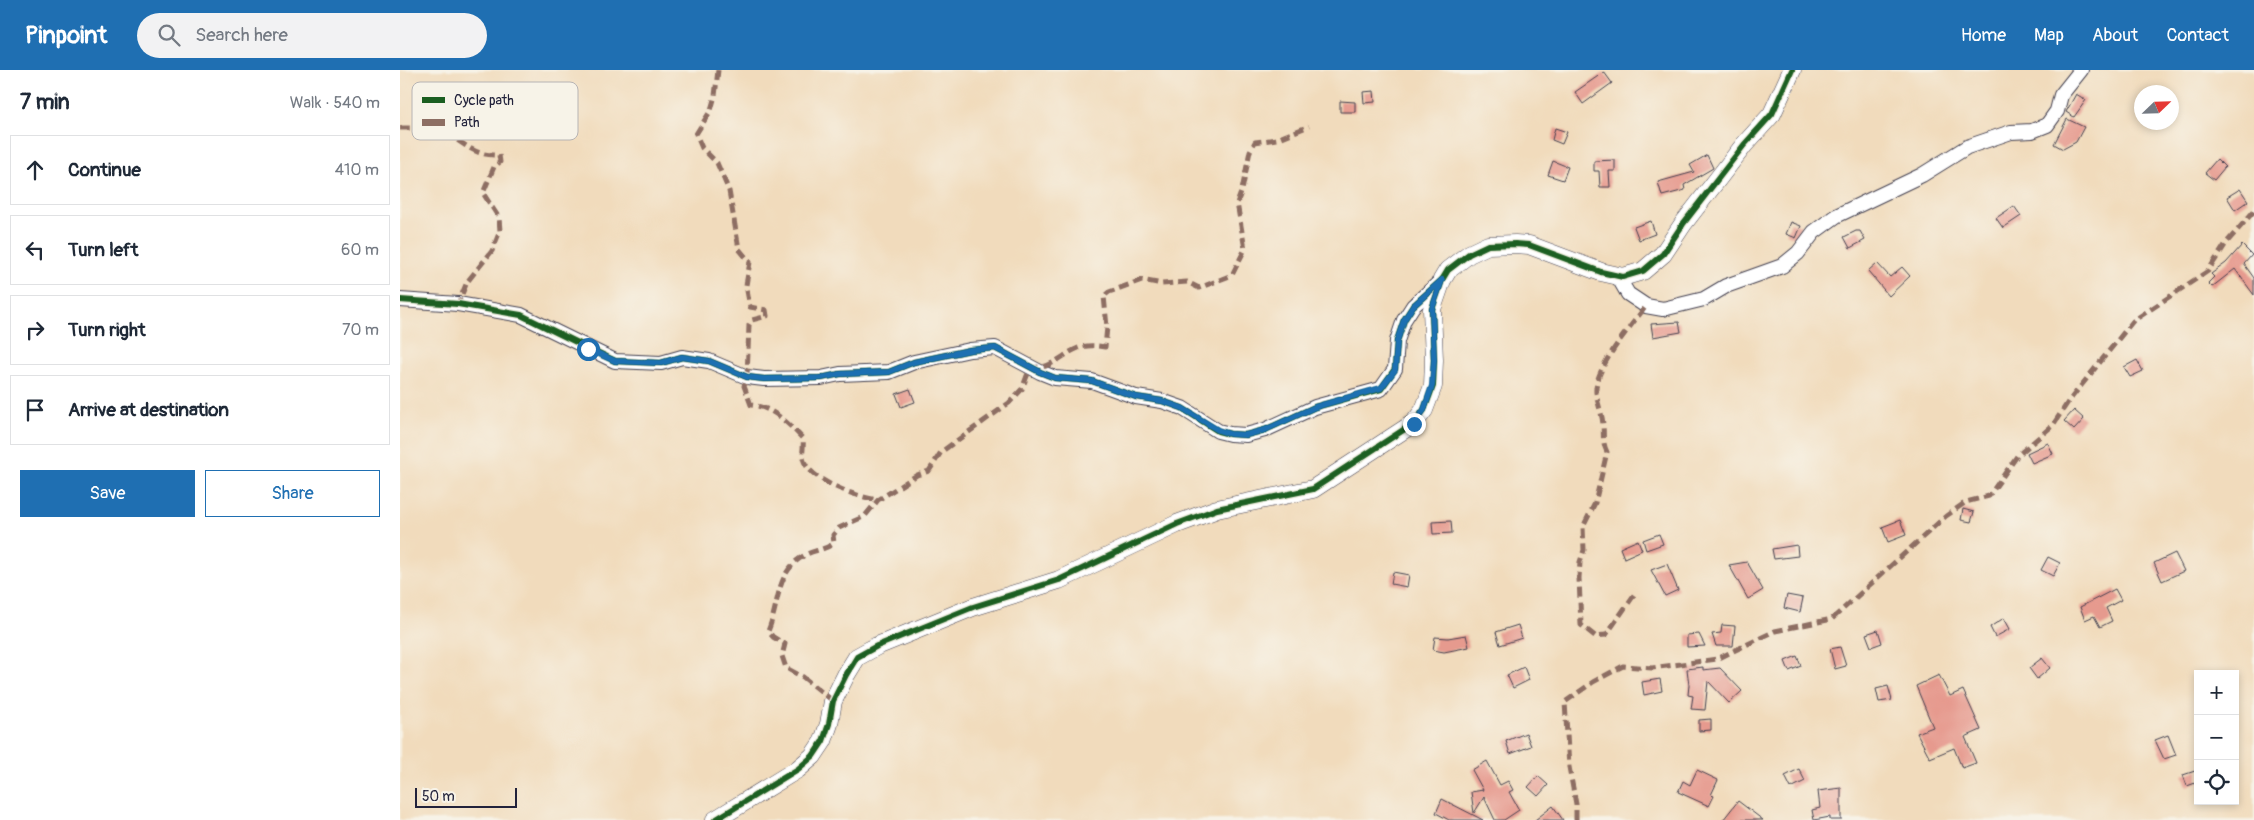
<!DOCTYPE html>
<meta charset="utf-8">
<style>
:root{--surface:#fff;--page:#f2f2f3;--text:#1f2937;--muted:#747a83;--line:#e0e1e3;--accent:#1f6fb2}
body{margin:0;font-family:Pangolin,sans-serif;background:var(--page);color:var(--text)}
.controls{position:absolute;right:15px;bottom:15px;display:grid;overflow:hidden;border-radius:0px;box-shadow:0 2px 8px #0003}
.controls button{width:45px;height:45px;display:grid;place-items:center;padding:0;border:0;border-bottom:1px solid var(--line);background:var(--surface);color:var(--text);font:25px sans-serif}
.compass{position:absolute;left:1734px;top:15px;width:45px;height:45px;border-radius:50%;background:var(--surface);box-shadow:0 2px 8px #0003;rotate:67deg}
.scale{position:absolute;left:15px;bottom:12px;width:102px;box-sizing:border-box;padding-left:5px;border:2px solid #22223b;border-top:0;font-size:14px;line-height:18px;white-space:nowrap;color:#22223b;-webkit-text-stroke:4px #f7f3e8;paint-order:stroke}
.stop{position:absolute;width:15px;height:15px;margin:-11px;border:4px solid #1f6fb2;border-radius:50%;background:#fff}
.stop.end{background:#1f6fb2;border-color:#fff;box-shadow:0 1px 5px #0008}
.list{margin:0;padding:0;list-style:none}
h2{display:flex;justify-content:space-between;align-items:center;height:65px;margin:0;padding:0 20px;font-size:21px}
h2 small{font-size:16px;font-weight:400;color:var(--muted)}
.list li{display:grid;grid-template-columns:32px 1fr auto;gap:15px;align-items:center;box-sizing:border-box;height:70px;margin:0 10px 10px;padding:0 10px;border:1px solid var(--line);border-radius:0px}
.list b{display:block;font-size:19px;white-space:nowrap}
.list em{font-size:16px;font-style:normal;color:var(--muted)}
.actions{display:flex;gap:10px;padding:15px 20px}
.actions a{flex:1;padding:11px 0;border:1px solid var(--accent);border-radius:0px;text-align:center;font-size:18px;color:var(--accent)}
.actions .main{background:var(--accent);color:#fff}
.icon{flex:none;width:28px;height:28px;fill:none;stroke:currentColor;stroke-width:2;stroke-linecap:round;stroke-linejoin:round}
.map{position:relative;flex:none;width:1854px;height:750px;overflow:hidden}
header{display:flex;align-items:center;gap:30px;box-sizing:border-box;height:70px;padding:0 25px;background:var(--accent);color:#fff}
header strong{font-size:24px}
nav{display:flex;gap:28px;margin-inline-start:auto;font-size:18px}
.search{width:350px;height:45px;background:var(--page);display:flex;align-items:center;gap:12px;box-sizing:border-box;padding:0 18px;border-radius:28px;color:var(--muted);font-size:19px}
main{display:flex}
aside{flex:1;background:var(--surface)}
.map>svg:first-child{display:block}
.building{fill:#e69a8e}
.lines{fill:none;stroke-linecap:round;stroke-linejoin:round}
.minor-casing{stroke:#413e4e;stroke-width:16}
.tertiary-casing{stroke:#413e4e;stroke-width:19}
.minor{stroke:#fff;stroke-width:14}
.tertiary{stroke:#fff;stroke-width:18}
.quiet{stroke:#8d6e63;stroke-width:5;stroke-dasharray:10 5;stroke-linecap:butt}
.cycleway-casing{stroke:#f7f3e8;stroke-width:9}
.cycleway{stroke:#1b5e20;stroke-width:6}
.route{stroke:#1f6fb2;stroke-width:6}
.key{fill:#f7f3e8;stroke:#b7b4b4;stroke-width:1}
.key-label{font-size:14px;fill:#22223b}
</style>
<header>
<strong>Pinpoint</strong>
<div class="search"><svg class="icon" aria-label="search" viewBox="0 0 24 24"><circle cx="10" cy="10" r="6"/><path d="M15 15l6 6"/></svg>Search here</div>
<nav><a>Home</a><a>Map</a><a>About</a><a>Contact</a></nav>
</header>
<main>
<aside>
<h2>7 min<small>Walk · 540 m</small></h2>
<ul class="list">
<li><svg class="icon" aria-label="ahead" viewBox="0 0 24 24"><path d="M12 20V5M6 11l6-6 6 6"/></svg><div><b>Continue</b></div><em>410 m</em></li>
<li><svg class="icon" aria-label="left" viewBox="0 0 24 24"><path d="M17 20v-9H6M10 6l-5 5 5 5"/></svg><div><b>Turn left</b></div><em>60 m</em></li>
<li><svg class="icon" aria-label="right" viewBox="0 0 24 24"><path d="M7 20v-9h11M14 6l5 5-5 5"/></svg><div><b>Turn right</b></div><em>70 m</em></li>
<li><svg class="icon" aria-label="arrive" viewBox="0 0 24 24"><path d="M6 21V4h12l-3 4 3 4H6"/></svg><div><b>Arrive at destination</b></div></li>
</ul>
<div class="actions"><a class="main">Save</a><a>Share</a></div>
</aside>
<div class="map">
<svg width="1854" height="750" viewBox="0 0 1854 750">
<rect width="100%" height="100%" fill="#f7f3e8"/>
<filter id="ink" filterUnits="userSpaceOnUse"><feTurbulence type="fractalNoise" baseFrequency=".02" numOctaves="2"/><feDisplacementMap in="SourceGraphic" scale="10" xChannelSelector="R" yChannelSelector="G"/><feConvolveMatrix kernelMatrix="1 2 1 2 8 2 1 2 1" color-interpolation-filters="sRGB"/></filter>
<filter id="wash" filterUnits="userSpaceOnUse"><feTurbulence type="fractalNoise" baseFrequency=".0096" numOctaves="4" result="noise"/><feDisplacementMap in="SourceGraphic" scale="20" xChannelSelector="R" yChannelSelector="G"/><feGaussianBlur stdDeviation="1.12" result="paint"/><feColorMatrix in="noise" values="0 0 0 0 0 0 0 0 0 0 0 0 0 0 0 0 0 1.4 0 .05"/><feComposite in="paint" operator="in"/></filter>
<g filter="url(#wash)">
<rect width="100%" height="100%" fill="#f1dbbc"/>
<g id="blocks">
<g class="building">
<path d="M 1204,2 L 1212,13 L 1183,34 L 1175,22 Z"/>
<path d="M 974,21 L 975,32 L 964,33 L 963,22 Z"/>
<path d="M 1676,24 L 1686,30 L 1674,47 L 1666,42 Z"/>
<path d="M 940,31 L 955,32 L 955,42 L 940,42 Z"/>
<path d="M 1667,49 L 1684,57 L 1676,72 L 1663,79 L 1654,74 Z"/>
<path d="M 1155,58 L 1167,62 L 1162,74 L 1152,70 Z"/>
<path d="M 1307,85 L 1313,98 L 1284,115 L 1285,120 L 1262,126 L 1258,112 L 1294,102 L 1290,95 Z"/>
<path d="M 1817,89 L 1825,97 L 1814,110 L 1805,103 Z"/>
<path d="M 1215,90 L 1215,101 L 1209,101 L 1210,117 L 1200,117 L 1199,101 L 1194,101 L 1194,91 Z"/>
<path d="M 1153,91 L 1168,97 L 1163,110 L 1148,105 Z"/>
<path d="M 1840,119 L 1848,131 L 1835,140 L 1827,127 Z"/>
<path d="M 1614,136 L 1621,146 L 1603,158 L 1596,148 Z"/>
<path d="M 1251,151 L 1255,164 L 1239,170 L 1234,157 Z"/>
<path d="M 1391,152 L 1401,156 L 1396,168 L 1386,164 Z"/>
<path d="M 1456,161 L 1460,161 L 1465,170 L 1450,178 L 1444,167 Z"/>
<path d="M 1842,175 L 1852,185 L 1844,194 L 1854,208 L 1854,225 L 1835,199 L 1812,217 L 1808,213 L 1814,207 L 1811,204 L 1826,193 Z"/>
<path d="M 1477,193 L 1490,207 L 1502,197 L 1510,206 L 1489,226 L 1468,201 Z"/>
<path d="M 1279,252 L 1281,262 L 1253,267 L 1251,254 Z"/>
<path d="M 1737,290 L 1743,301 L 1730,307 L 1724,297 Z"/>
<path d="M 510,319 L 515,332 L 501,337 L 496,324 Z"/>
<path d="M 1674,340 L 1684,349 L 1674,360 L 1664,351 Z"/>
<path d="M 1648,373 L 1653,384 L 1632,393 L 1627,383 Z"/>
<path d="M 1563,439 L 1574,442 L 1571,452 L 1561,450 Z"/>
<path d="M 1500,450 L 1506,465 L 1488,472 L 1482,457 Z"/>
<path d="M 1051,451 L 1052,463 L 1033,464 L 1032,452 Z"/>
<path d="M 1259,464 L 1263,474 L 1246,480 L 1243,470 Z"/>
<path d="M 1238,470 L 1242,480 L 1224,488 L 1220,478 Z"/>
<path d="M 1397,475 L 1398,486 L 1374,489 L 1372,479 Z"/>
<path d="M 1775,483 L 1784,501 L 1762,511 L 1754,493 Z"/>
<path d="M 1648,487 L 1660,493 L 1653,506 L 1641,500 Z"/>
<path d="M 1347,492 L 1363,520 L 1348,529 L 1329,495 Z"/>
<path d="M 1267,494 L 1278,520 L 1265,526 L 1251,500 Z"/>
<path d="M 993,502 L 1009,505 L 1007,517 L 991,514 Z"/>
<path d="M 1715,519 L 1721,530 L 1706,538 L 1712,551 L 1700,557 L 1694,546 L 1685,550 L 1680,537 Z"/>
<path d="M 1387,525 L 1403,528 L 1400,542 L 1384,538 Z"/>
<path d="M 1604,548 L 1610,559 L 1595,567 L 1590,557 Z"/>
<path d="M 1118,555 L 1122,568 L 1100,575 L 1096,562 Z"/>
<path d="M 1322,555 L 1335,556 L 1333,576 L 1316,576 L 1312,564 L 1321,563 Z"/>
<path d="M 1478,560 L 1482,573 L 1471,577 L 1466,564 Z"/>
<path d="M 1299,564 L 1305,576 L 1287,577 L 1287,565 Z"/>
<path d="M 1066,565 L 1069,577 L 1044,582 L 1033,580 L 1035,567 L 1048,568 Z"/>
<path d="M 1440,577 L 1446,596 L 1435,599 L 1430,579 Z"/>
<path d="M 1397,586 L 1401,596 L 1389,601 L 1385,591 Z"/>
<path d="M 1642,588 L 1650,598 L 1637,609 L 1629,598 Z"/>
<path d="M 1124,597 L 1129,610 L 1113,618 L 1107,605 Z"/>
<path d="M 1303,597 L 1303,600 L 1320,598 L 1342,621 L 1329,633 L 1308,611 L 1305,640 L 1291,639 L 1293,626 L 1288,625 L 1289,615 L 1287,599 Z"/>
<path d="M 1539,605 L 1550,626 L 1563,620 L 1581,660 L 1565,667 L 1576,693 L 1562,698 L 1554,678 L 1530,688 L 1517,663 L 1533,657 L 1516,616 Z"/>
<path d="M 1260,609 L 1262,621 L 1244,625 L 1242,612 Z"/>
<path d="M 1488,616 L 1492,630 L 1479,632 L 1476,619 Z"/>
<path d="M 1311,649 L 1311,660 L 1299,661 L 1299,650 Z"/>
<path d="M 1126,663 L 1131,676 L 1110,684 L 1106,671 Z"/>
<path d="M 1768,665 L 1776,685 L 1764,689 L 1755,670 Z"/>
<path d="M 1087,691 L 1100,715 L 1108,711 L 1113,720 L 1109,722 L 1119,740 L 1104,750 L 1095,750 L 1084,727 L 1074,743 L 1071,722 L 1083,720 L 1072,700 Z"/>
<path d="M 1399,699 L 1405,711 L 1391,718 L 1385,706 Z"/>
<path d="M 1297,700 L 1318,710 L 1311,725 L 1314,726 L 1309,736 L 1278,722 L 1283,711 L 1290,715 Z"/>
<path d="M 1798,700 L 1798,712 L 1787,716 L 1783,705 Z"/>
<path d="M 1138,706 L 1148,715 L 1138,726 L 1128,717 Z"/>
<path d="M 1441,718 L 1441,750 L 1430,750 L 1430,747 L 1414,750 L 1412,740 L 1420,738 L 1418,721 Z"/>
<path d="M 1042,729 L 1083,750 L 1049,750 L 1036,743 Z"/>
<path d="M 1338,731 L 1363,750 L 1323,750 Z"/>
<path d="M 1153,736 L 1163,750 L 1135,750 Z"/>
</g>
</g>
</g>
<g filter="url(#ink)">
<use href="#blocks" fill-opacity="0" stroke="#413e4e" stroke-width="1"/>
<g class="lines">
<defs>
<g id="minor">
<path d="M 1217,205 L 1228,224 L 1246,236 L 1263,239 L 1304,229 L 1326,216 L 1382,196 L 1398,183 L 1414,162 L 1436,146 L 1522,105 L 1567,77 L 1611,62 L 1632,61 L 1647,55 L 1657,41 L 1661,25 L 1681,0"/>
<path d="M 0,230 L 58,234 L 121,245 L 215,291 L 261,293 L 282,287 L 309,291 L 347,307 L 364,309 L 421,308 L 440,304 L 489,302 L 514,292 L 570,280 L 595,278 L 640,302 L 655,308 L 692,311 L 736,327 L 762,331 L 782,338 L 818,361 L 830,364 L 846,365 L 865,360 L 915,337 L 981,319 L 995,299 L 997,271 L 1004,250 L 1013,236 L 1042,210"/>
</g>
<path id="tertiary" d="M 315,750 L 398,699 L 413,686 L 423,671 L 429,654 L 433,631 L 446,605 L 457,587 L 477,576 L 573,537 L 659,510 L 777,454 L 817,439 L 913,419 L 1014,353 L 1024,340 L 1033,316 L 1034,290 L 1032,239 L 1042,210 L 1048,200 L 1069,184 L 1088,175 L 1115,174 L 1129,175 L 1201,202 L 1223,207 L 1243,201 L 1263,184 L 1283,154 L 1344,75 L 1372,44 L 1392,0"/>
</defs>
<use href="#minor" class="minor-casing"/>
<use href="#tertiary" class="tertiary-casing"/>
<use href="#minor" class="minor"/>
<use href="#tertiary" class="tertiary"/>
<g class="quiet">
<path d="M 318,0 L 315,26 L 311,40 L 296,64 L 302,78 L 317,93 L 329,121 L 339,179 L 350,192 L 346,215 L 350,237 L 366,240 L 367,246 L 352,250 L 349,255 L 347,307 L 344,316 L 351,335 C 373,337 388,353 403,369 C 404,375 402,382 403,388 C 408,411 458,427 478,430"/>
<path d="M 0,58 C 15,58 33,57 46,64 C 67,74 73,86 99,85 L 100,92 L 94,97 L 83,123 L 99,148 L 100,161 L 92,181 L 67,212 L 58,234"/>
<path d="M 1234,525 L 1206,565 L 1195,566 L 1181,555 L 1179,508 L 1180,492 L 1184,480 L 1183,457 L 1195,433 L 1207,382 C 1202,372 1204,366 1203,356 C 1203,345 1197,333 1196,322 C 1194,298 1232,255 1246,236"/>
<path d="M 433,631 L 403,607 L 386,598 L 382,586 L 385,574 L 373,567 L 368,561 C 380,533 375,502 405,485 C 414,480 425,480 434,473 L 433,465 L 439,458 L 465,446 L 478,430 L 517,405 L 529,401 L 541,382 L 609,333 L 622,319 L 630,298 C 635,297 641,297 646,296 C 670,286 674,271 705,277 L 707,257 L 704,226 L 709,222 L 742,210 L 762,214 L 787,212 L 799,218 L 832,205 L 845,179 L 837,133 L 842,120 L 850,81 L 855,72 L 877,69 L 909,56"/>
<path d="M 1176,750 L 1176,734 L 1169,697 L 1165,632 L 1193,612 L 1223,596 L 1252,598 L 1317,589 L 1375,561 L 1432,549 L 1546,446 L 1566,432 L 1589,426 L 1617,386 L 1653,355 L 1668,332 L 1733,251 L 1808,201 L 1827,172 L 1854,141"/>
</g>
<defs>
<g id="cycleway">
<path d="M 0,230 L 58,234 L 121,245 L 215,291 L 261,293 L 282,287 L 309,291 L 347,307 L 364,309 L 421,308 L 440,304 L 489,302 L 514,292 L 570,280 L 595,278 L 640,302 L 655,308 L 692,311 L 736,327 L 762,331 L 782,338 L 818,361 L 830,364 L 846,365 L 865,360 L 915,337 L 981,319 L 995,299 L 997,271 L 1004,250 L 1013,236 L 1042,210"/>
<path d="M 315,750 L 398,699 L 413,686 L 423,671 L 429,654 L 433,631 L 446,605 L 457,587 L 477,576 L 573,537 L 659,510 L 777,454 L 817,439 L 913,419 L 1014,353 L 1024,340 L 1033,316 L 1034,290 L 1032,239 L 1042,210 L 1048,200 L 1069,184 L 1088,175 L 1115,174 L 1129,175 L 1201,202 L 1223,207 L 1243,201 L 1263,184 L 1283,154 L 1344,75 L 1372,44 L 1392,0"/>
</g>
</defs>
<use href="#cycleway" class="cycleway-casing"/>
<use href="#cycleway" class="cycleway"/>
</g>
</g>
<g class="lines" filter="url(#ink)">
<path class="route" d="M 188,279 L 215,291 L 261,293 L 282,287 L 309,291 L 347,307 L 364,309 L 421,308 L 440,304 L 489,302 L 514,292 L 570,280 L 595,278 L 640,302 L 655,308 L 692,311 L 736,327 L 762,331 L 782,338 L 818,360 L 830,364 L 846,365 L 865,360 L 915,337 L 981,318 L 995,300 L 997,271 L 1004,250 L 1013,236 L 1042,210 L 1032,239 L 1034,290 L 1032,316 L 1024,340 L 1014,354"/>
</g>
<rect x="12" y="12" width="166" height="58" rx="8" class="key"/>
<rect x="22" y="27" width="23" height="6" fill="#1b5e20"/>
<rect x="22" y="49" width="23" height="7" fill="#8d6e63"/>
<g class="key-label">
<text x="54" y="35">Cycle path</text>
<text x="54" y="57">Path</text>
</g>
</svg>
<div class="controls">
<button>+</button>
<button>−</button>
<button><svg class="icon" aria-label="locate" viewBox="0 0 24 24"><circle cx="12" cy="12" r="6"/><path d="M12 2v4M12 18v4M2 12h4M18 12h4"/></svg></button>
</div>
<svg class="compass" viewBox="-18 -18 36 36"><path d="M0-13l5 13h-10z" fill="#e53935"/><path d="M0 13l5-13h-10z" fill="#747a83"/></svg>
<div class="scale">50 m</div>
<div class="stop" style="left:188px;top:279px"></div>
<div class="stop end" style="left:1014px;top:354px"></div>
</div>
</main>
